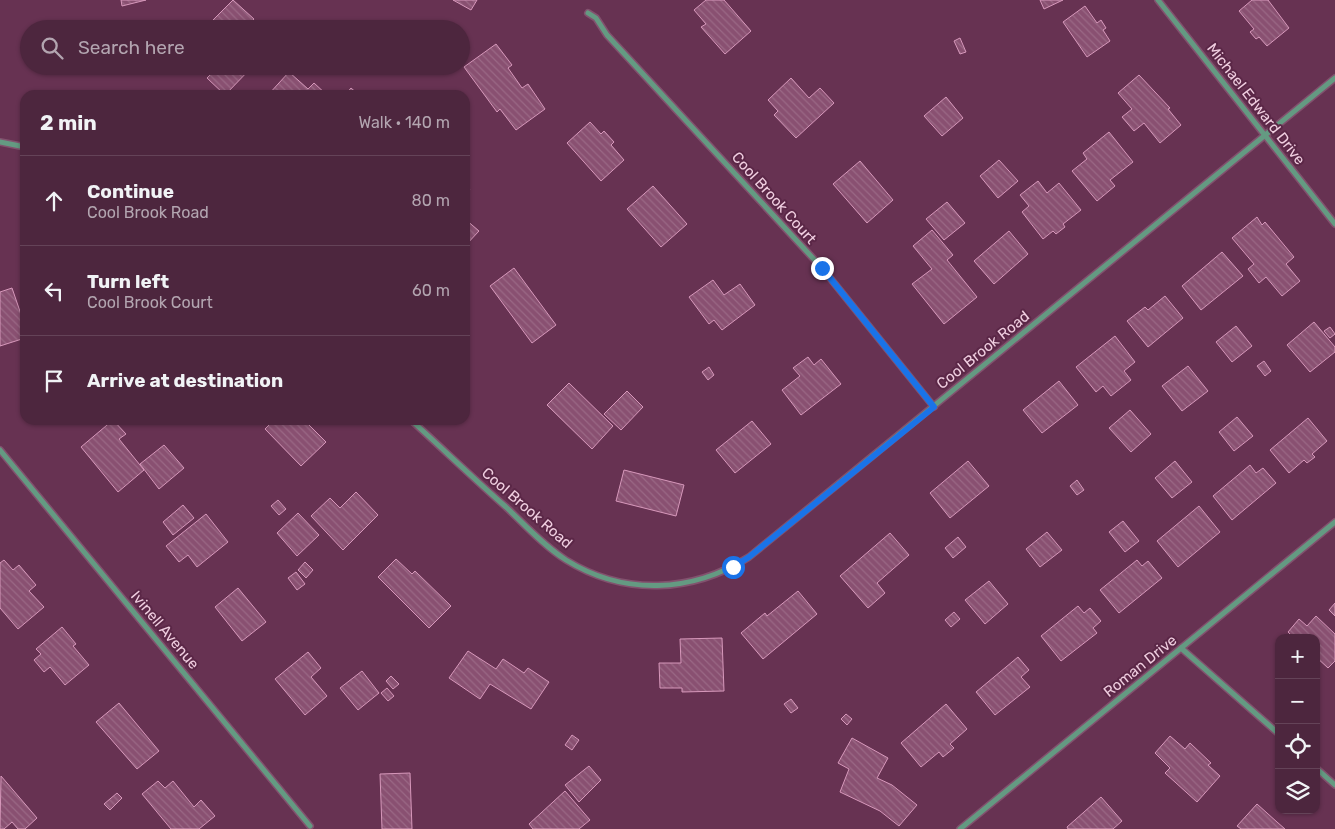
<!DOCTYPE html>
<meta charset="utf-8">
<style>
:root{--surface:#4d263e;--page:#573249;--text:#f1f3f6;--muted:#b3a5b0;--line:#644358}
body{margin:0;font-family:Rubik,sans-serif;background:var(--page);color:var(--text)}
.controls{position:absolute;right:15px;bottom:15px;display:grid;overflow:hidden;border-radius:10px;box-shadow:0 1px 4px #0004}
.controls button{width:45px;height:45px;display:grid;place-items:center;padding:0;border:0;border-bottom:1px solid var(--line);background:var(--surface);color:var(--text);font:25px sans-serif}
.stop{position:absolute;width:15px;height:15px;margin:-11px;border:4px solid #1a73e8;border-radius:50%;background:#fff}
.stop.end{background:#1a73e8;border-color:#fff;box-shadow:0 1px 5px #0008}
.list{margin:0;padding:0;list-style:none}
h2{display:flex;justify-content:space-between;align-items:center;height:65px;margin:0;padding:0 20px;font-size:21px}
h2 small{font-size:16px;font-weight:400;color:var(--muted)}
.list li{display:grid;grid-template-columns:32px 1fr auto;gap:15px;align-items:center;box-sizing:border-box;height:90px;padding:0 20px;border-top:1px solid var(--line)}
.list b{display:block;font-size:19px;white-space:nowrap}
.list p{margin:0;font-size:16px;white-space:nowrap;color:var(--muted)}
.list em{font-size:16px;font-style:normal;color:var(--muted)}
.icon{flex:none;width:28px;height:28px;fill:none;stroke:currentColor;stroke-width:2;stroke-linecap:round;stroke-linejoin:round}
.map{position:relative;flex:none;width:1335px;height:829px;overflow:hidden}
.search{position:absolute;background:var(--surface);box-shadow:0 1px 4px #0004;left:20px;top:20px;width:450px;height:55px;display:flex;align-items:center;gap:12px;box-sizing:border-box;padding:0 18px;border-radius:28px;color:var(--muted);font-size:19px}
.panel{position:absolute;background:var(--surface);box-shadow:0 1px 4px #0004;left:20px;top:90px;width:450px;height:335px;border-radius:15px}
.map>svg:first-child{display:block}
.building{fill:url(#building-back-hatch);stroke:#d798bb}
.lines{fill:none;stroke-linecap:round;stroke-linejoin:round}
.minor-casing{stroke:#82516e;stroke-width:8}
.minor{stroke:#649a82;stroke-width:5}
.route{stroke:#1a73e8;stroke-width:6}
.labels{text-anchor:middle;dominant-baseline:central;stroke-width:4;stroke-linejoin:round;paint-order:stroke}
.street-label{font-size:15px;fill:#f0cee0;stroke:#5b2747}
</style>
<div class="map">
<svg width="1335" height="829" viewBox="0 0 1335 829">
<defs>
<pattern id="building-back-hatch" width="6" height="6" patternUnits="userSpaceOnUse" patternTransform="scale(1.25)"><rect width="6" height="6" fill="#895071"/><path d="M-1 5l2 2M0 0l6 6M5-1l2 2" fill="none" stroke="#9a6885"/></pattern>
</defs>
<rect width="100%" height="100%" fill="#673252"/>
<g class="building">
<path d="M 121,0 L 146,0 L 122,6 Z"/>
<path d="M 233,0 L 254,19 L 245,29 L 204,29 Z"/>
<path d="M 453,0 L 477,0 L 471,10 Z"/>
<path d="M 706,0 L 724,0 L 751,31 L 725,54 L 701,27 L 706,24 L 694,10 Z"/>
<path d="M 1040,0 L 1063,0 L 1044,9 Z"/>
<path d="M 1252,0 L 1268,0 L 1289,28 L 1267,46 L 1259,37 L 1256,39 L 1250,32 L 1254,29 L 1239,11 Z"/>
<path d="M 1085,6 L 1097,23 L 1101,20 L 1106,28 L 1103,30 L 1110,41 L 1087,57 L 1063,22 Z"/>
<path d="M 960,38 L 966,52 L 960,54 L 954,41 Z"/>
<path d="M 496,44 L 512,65 L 508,68 L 522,88 L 528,84 L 545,109 L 516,130 L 500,109 L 497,112 L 464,67 Z"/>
<path d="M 219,66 L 253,66 L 225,95 L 207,78 Z"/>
<path d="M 289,72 L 308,89 L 314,83 L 327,95 L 268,95 Z"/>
<path d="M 1139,75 L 1170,108 L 1168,109 L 1181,125 L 1160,143 L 1144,123 L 1134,131 L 1122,117 L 1132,109 L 1118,93 Z"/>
<path d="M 791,78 L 809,98 L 820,88 L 834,103 L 796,138 L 774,115 L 778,111 L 768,100 Z"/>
<path d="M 351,88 L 359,95 L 345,95 Z"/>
<path d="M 946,97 L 963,118 L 942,136 L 924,116 Z"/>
<path d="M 590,122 L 601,134 L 604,131 L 614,142 L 611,145 L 624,160 L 601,181 L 567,143 Z"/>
<path d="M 1109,132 L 1133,162 L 1110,180 L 1115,186 L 1097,201 L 1072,171 L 1087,159 L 1083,153 Z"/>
<path d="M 999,160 L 1018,181 L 998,198 L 980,176 Z"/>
<path d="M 860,161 L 893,200 L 867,223 L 833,184 Z"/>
<path d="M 1038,181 L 1047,193 L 1059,183 L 1081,210 L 1063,224 L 1065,227 L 1056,234 L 1053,231 L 1043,239 L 1022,212 L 1029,206 L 1020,195 Z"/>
<path d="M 465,184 L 470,190 L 465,195 Z"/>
<path d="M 653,186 L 687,224 L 661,247 L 627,209 Z"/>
<path d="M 947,202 L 965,223 L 944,240 L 926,219 Z"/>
<path d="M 1257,217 L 1262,225 L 1265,222 L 1294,257 L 1286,264 L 1300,281 L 1282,296 L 1266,277 L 1259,283 L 1248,269 L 1254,264 L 1232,238 Z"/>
<path d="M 465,219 L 479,231 L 465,246 Z"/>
<path d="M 932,230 L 953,255 L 947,260 L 977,297 L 944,324 L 912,284 L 932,269 L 913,246 Z"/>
<path d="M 1009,231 L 1028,254 L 994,284 L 974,261 Z"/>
<path d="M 1222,252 L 1243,276 L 1201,310 L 1182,286 Z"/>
<path d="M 514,268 L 556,325 L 532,343 L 490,286 Z"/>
<path d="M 713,280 L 724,295 L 740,284 L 755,305 L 722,330 L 714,320 L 709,324 L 689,297 Z"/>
<path d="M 12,288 L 25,326 L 25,338 L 0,346 L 0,292 Z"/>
<path d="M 1165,296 L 1183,318 L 1148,347 L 1127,321 L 1145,307 L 1148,310 Z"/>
<path d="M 1314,322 L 1335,347 L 1335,352 L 1310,372 L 1287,345 Z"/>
<path d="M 1236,326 L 1252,346 L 1232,362 L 1216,342 Z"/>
<path d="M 1330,327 L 1335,334 L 1330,338 L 1324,331 Z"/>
<path d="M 1115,336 L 1135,362 L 1124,371 L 1131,380 L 1111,396 L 1103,386 L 1096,392 L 1076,367 Z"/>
<path d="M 808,357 L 814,365 L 821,359 L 841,384 L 801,415 L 782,390 L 800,376 L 793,368 Z"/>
<path d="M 1264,361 L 1271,371 L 1265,376 L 1257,366 Z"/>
<path d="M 1188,366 L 1208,391 L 1182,411 L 1162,386 Z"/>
<path d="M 709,367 L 714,375 L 708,380 L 702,372 Z"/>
<path d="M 1059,381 L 1078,405 L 1042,433 L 1023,410 Z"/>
<path d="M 569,383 L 613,426 L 592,449 L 547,405 Z"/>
<path d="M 627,391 L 643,407 L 621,430 L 604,414 Z"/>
<path d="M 1130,410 L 1151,434 L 1131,452 L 1109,428 Z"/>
<path d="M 1237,417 L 1253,436 L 1234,451 L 1219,432 Z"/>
<path d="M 1308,418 L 1327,441 L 1312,454 L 1315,457 L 1307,463 L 1304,460 L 1289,473 L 1270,450 Z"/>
<path d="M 113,420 L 126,434 L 119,439 L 144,470 L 118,492 L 81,447 Z"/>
<path d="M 274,420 L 304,420 L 326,442 L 301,466 L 265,429 Z"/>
<path d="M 752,421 L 771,444 L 735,473 L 716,450 Z"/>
<path d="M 164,445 L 184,468 L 159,489 L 140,464 Z"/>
<path d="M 968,461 L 989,486 L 950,518 L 930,493 Z"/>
<path d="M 1175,461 L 1192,482 L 1172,498 L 1155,478 Z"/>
<path d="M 1250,465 L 1256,473 L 1263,468 L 1276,483 L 1232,520 L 1213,496 Z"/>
<path d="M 624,470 L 684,485 L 676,516 L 616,501 Z"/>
<path d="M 1077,480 L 1084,490 L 1077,495 L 1070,486 Z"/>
<path d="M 356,492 L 378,515 L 343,550 L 311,516 L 330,498 L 340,508 Z"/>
<path d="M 278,500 L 286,509 L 279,515 L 271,506 Z"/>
<path d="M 183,505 L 194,518 L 173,535 L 163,522 Z"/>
<path d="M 1199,506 L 1220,532 L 1178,567 L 1157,541 Z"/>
<path d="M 298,513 L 319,535 L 297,556 L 277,533 Z"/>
<path d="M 206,514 L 228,542 L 197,567 L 188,555 L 179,562 L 166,546 Z"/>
<path d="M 1123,521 L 1139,541 L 1125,552 L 1109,532 Z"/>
<path d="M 1047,532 L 1062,550 L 1040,567 L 1026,549 Z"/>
<path d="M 890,533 L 909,555 L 877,583 L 885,593 L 868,608 L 840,576 Z"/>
<path d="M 958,537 L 966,547 L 953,558 L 945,548 Z"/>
<path d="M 396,559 L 412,574 L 415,571 L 451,606 L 429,628 L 378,577 Z"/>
<path d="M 4,560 L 13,570 L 19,565 L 36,585 L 29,591 L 44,607 L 18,629 L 0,608 L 0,563 Z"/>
<path d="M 1137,560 L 1142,566 L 1148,561 L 1162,578 L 1119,613 L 1100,590 Z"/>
<path d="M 305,562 L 313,570 L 306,578 L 298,570 Z"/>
<path d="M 296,572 L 305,584 L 297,590 L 288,578 Z"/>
<path d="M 989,581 L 1008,604 L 985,624 L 965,600 Z"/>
<path d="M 238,588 L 266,622 L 242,641 L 215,607 Z"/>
<path d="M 798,591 L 817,614 L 763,659 L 741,633 L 765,613 L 767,616 Z"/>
<path d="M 1335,603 L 1335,616 L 1329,610 Z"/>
<path d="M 1078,606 L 1084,613 L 1090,608 L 1101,621 L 1093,628 L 1097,633 L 1061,661 L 1041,636 Z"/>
<path d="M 954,612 L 960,619 L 951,627 L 945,620 Z"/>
<path d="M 1316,616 L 1335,634 L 1335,661 L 1328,668 L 1316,657 L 1316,638 L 1294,638 L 1288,632 L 1299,619 L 1307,626 Z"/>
<path d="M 62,627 L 76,644 L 73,646 L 89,665 L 65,685 L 50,667 L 44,672 L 34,660 L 41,654 L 36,649 Z"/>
<path d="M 722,638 L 724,691 L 682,692 L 682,688 L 660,688 L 659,663 L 681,663 L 680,639 Z"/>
<path d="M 468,651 L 496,669 L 503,659 L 524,673 L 528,668 L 549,682 L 531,709 L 490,684 L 480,699 L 449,678 Z"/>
<path d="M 308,652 L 321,668 L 311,677 L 327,696 L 305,715 L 275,679 Z"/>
<path d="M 1018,657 L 1029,670 L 1021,677 L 1030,687 L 995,715 L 976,692 Z"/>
<path d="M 362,671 L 379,693 L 358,710 L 340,688 Z"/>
<path d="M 391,676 L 399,684 L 393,689 L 386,681 Z"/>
<path d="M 387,688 L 394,696 L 388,701 L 381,693 Z"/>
<path d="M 791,699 L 798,708 L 791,713 L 784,704 Z"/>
<path d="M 119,703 L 159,751 L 137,769 L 96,722 Z"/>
<path d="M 946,704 L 967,729 L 950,744 L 954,748 L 943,757 L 939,752 L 921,767 L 901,743 Z"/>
<path d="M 846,714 L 852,719 L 847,725 L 841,719 Z"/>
<path d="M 572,735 L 579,740 L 572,750 L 565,745 Z"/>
<path d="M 1170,736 L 1185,749 L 1190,743 L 1211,763 L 1208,765 L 1220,776 L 1197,802 L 1165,773 L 1170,768 L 1155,753 Z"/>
<path d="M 852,738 L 888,758 L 877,778 L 892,785 L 917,805 L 899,826 L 880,811 L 840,792 L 849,769 L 838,763 Z"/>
<path d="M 589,766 L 601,780 L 579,802 L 565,785 Z"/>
<path d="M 410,773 L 412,829 L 382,829 L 380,774 Z"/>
<path d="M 1,776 L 37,818 L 25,829 L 18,829 L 12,822 L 4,829 L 0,829 Z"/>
<path d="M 158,781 L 165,788 L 173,781 L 194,807 L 201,800 L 215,816 L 199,829 L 171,829 L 142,794 Z"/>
<path d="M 565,791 L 590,820 L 579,829 L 533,829 L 529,824 Z"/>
<path d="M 117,793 L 122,798 L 110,810 L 104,804 Z"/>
<path d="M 1101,797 L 1122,821 L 1113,829 L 1068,829 L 1067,827 Z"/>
<path d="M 1257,804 L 1277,822 L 1285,829 L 1241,829 L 1237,826 Z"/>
</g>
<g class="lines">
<defs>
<g id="minor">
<path d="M 1158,0 L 1335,224"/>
<path d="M 588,13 L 596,18 L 607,35 L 822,268 L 934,407"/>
<path d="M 0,142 L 25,147"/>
<path d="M 411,420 C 443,449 474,479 506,507 C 525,525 544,546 566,560 C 624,596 692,593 749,557 L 1335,78"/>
<path d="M 0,450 L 310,826"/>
<path d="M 1181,648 L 1279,734"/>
<path d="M 1316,768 L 1335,785"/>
<path d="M 960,829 L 1335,522"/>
</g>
</defs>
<use href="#minor" class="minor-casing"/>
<use href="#minor" class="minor"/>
</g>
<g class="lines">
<path class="route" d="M 733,567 L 749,557 L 934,407 L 822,268"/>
</g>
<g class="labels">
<g class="street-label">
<text transform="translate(1256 104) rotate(52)">Michael Edward Drive</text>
<text transform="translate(774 198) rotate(48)">Cool Brook Court</text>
<text transform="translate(983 350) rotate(-39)">Cool Brook Road</text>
<text transform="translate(527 508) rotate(41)">Cool Brook Road</text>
<text transform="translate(165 630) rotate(50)">Ivinell Avenue</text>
<text transform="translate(1140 666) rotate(-39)">Roman Drive</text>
</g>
</g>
</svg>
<div class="controls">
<button>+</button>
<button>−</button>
<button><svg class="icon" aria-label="locate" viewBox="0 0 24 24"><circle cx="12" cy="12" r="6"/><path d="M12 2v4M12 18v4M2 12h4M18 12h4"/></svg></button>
<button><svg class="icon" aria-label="layers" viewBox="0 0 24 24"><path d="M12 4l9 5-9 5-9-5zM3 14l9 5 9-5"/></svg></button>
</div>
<div class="stop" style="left:733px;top:567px"></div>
<div class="stop end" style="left:822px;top:268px"></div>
<div class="search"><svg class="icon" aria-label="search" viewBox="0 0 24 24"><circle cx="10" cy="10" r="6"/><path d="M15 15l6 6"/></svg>Search here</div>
<section class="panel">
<h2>2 min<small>Walk · 140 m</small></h2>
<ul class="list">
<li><svg class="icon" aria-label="ahead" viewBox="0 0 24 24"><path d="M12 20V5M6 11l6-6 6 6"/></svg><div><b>Continue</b><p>Cool Brook Road</p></div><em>80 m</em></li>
<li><svg class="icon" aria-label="left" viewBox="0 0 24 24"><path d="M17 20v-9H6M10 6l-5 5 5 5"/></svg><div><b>Turn left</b><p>Cool Brook Court</p></div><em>60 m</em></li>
<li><svg class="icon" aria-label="arrive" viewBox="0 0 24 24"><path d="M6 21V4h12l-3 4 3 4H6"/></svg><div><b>Arrive at destination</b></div></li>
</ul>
</section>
</div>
